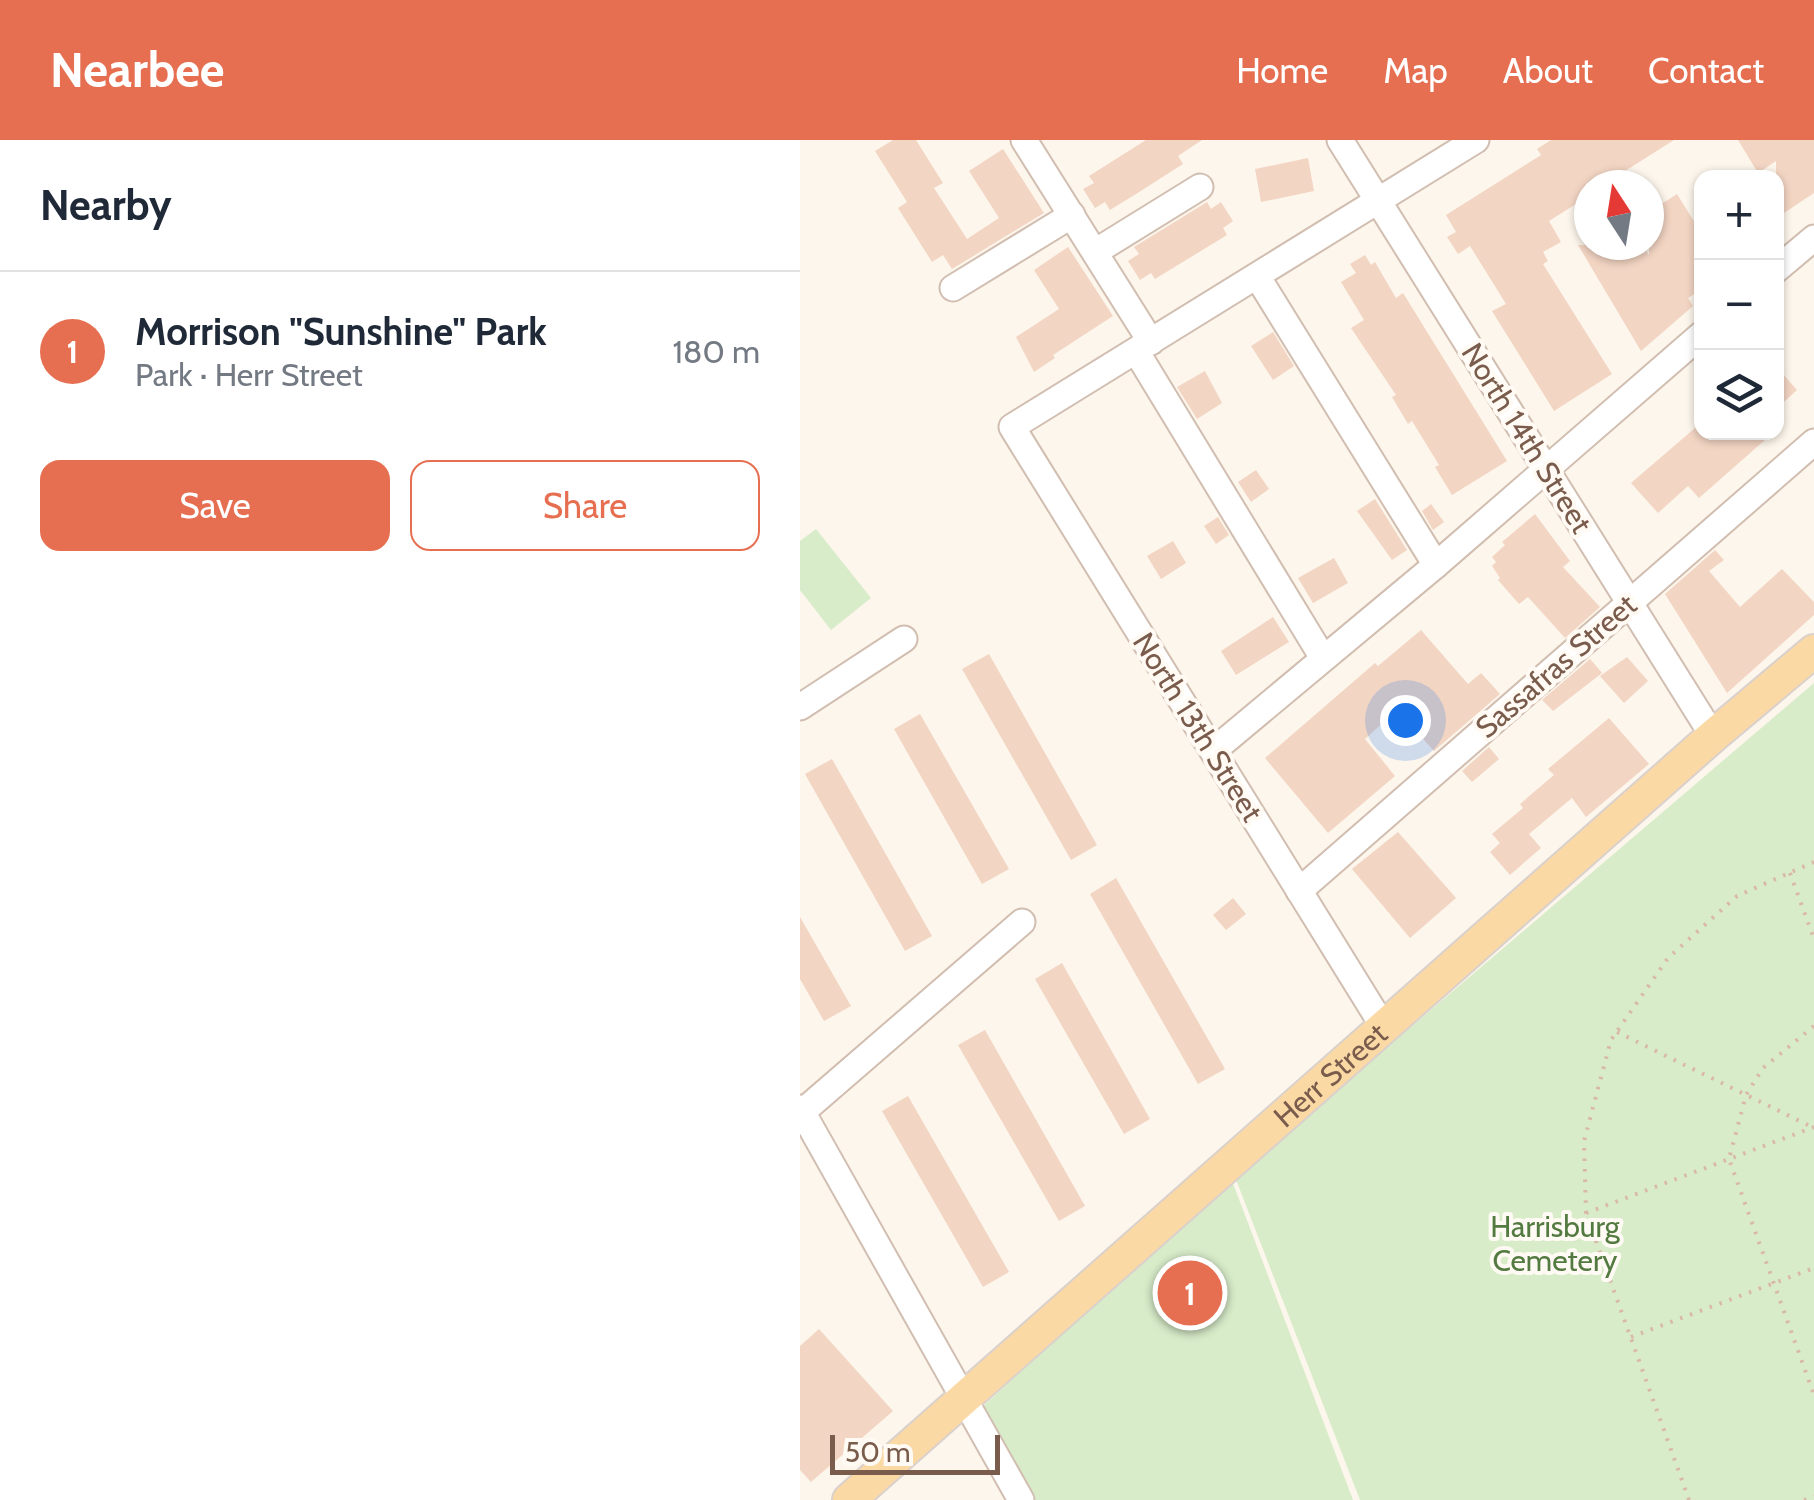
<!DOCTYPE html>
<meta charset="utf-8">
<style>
:root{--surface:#fff;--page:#f6f6f7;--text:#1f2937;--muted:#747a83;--line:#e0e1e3;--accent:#e76f51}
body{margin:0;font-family:Cabin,sans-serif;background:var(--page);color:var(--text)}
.controls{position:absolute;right:30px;top:30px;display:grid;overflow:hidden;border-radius:20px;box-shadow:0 2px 8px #0004}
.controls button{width:90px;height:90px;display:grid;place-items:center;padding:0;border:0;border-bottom:2px solid var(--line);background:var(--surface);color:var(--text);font:50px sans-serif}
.compass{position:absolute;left:774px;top:30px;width:90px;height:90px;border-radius:50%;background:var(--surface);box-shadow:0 2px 8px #0004;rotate:348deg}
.scale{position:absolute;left:30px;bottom:25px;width:170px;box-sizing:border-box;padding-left:10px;border:5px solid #7a5c4d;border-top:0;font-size:28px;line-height:35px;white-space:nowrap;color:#7a5c4d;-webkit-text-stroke:8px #fffaf3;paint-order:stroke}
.you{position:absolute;left:605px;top:580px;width:35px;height:35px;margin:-25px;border:8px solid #fff;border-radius:50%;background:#1a73e8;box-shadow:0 0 0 15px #1a73e833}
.badge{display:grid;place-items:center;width:65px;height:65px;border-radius:50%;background:var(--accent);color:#fff;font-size:32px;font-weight:700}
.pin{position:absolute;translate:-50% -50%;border:5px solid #fff;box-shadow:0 2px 10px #0006}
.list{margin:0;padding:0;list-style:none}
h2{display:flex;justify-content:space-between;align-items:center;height:130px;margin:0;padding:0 40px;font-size:42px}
h2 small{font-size:32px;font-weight:400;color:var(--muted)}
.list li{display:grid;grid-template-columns:65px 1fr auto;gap:30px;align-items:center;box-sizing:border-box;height:160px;padding:0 40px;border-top:2px solid var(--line)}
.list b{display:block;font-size:38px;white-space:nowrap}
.list p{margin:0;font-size:32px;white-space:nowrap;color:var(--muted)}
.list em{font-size:32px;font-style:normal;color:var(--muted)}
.actions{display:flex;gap:20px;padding:30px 40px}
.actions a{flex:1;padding:22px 0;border:2px solid var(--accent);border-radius:20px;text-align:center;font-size:35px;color:var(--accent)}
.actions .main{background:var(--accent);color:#fff}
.icon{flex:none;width:55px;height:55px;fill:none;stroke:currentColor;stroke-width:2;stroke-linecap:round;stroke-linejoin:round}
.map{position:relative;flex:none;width:1014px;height:1360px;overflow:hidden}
header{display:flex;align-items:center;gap:60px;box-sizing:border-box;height:140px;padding:0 50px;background:var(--accent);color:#fff}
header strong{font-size:48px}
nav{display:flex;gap:55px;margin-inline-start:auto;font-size:35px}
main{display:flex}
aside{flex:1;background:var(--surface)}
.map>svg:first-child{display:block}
.green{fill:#d8ecc9}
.building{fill:#f3d5c3}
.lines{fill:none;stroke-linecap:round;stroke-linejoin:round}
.minor-casing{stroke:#d1beb0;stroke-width:29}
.major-casing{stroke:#dad1cd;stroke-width:36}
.path{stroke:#d9b8a5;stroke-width:4;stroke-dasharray:2.5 8;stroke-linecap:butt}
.minor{stroke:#fff;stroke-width:25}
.major{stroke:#fbd9a5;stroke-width:32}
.labels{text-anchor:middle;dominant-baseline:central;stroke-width:8;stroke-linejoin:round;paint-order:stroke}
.street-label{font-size:30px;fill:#7a5c4d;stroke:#fffaf3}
.park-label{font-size:30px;fill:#537a41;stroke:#fffaf3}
</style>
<header>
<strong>Nearbee</strong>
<nav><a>Home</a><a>Map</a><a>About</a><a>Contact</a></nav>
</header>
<main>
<aside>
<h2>Nearby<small></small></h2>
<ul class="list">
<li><span class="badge">1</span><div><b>Morrison &quot;Sunshine&quot; Park</b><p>Park · Herr Street</p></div><em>180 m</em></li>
</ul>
<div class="actions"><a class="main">Save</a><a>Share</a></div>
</aside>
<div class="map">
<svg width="1014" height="1360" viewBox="0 0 1014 1360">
<rect width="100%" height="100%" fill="#fdf6ec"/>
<g class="green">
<path d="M 16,389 L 71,458 L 31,490 L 0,450 L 0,401 Z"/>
<path d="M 1014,543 L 1014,1360 L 560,1360 L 435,1037 Z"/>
<path d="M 431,1038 L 553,1360 L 230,1360 L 181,1268 Z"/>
</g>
<g class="building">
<path d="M 93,0 L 116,0 L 143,43 L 134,48 L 167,99 L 199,78 L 169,31 L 203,9 L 244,73 L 152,129 L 143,115 L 132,122 L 98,68 L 107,62 L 75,11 Z"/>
<path d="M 346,0 L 402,0 L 378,16 L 383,24 L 336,54 L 310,70 L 305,62 L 295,68 L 283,49 L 294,43 L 289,36 Z"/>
<path d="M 751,0 L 874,0 L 803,45 L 789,45 L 789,54 L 784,59 L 749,81 L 761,102 L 743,112 L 748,121 L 743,124 L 812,234 L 754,271 L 692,171 L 706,164 L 670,106 L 658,114 L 647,97 L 656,92 L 646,75 L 741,15 L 737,9 Z"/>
<path d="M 938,0 L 1014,0 L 1014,53 L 984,73 L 976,61 L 976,21 L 958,33 Z"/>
<path d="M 508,18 L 514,51 L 461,62 L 455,29 Z"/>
<path d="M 877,54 L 895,83 L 902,79 L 902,149 L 888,158 L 893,166 L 841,211 L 778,105 L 842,105 L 849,115 L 849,72 Z"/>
<path d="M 407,62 L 411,69 L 421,62 L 433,81 L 423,88 L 427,95 L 355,139 L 351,133 L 340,140 L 328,121 L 339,114 L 334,107 Z"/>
<path d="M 268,107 L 313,176 L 253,215 L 255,218 L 234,232 L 216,197 L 259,169 L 234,130 Z"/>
<path d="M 565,115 L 571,125 L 575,122 L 596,158 L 603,153 L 707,321 L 652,355 L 635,327 L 639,325 L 612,281 L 608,284 L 592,257 L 596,255 L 551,188 L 564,180 L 541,142 L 556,133 L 550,124 Z"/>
<path d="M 473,192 L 494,226 L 473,240 L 451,206 Z"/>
<path d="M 976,226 L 997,250 L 976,269 Z"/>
<path d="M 405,231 L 422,263 L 397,279 L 377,247 Z"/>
<path d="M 902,282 L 902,292 L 974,292 L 899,358 L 888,346 L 858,373 L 831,343 Z"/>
<path d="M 456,330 L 469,349 L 451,362 L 438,342 Z"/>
<path d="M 575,359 L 607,410 L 592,420 L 557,371 Z"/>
<path d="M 631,364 L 644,382 L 633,390 L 622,371 Z"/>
<path d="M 735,374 L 770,421 L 763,427 L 800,467 L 765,498 L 728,457 L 719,464 L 698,440 L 700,438 L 692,426 L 696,422 L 692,417 L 705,405 L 702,402 Z"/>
<path d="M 418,377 L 429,395 L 416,404 L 404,386 Z"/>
<path d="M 373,401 L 386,423 L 361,439 L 347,416 Z"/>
<path d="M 915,410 L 924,420 L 909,431 L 940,467 L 982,429 L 1014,462 L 1014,475 L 927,553 L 865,454 Z"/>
<path d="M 534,418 L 548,443 L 513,463 L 498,438 Z"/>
<path d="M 473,477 L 489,502 L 436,535 L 421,511 Z"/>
<path d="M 621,490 L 668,544 L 681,533 L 700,554 L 634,611 L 597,570 L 565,599 L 595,636 L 528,693 L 465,618 L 575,523 L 578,526 Z"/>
<path d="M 189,514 L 297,705 L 271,720 L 162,529 Z"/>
<path d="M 827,517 L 848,541 L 824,563 L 800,536 Z"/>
<path d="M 790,519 L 802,533 L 753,571 L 742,560 Z"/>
<path d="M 120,574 L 209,729 L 182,744 L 94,589 Z"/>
<path d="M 809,578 L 849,624 L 786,677 L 772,658 L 729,694 L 741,708 L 710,735 L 690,712 L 700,703 L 692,694 L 723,668 L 720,664 L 754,635 L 748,629 Z"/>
<path d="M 689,607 L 699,619 L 672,642 L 662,631 Z"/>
<path d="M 32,619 L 132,796 L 105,811 L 5,634 Z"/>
<path d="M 598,692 L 656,758 L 610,798 L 552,729 Z"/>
<path d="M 316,738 L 425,929 L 398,944 L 290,754 Z"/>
<path d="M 433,758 L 446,774 L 426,790 L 413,775 Z"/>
<path d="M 0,777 L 51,866 L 24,881 L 0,839 Z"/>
<path d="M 262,823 L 350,979 L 324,994 L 235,839 Z"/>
<path d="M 185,890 L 285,1066 L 259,1081 L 158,905 Z"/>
<path d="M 108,956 L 209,1132 L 183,1147 L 82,971 Z"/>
<path d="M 19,1189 L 93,1271 L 11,1342 L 0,1330 L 0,1206 Z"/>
</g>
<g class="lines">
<defs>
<g id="minor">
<path d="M 224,0 L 351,202"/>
<path d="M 540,0 L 913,596"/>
<path d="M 295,112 L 400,47"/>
<path d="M 976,130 L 1014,98"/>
<path d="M 457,136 L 636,425"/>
<path d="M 153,148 L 272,75"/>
<path d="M 336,211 L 523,518"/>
<path d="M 0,567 L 104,499"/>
<path d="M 413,611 L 636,425 L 902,194"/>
<path d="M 499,751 L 1014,302"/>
<path d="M 583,886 L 212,287 L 676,0"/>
<path d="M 0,968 L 221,1360"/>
<path d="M 0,974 L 222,782"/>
</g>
<g id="major">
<path id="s1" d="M 49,1360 L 913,596 L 1014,511"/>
</g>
</defs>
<use href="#minor" class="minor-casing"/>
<use href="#major" class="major-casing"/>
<g class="path">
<path d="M 990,733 L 1014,799"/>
<path d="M 1014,886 L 963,928 L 946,955 L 929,1019 L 1014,1255"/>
<path d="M 817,892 L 1010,986"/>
<path d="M 786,1073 L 1014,987"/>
<path d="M 831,1197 L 1014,1128"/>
<path d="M 889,1360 L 786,1073 L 784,1001 L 811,900 L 868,818 L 937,756 L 1014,722"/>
<path d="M 1004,1360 L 1014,1356"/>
</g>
<use href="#minor" class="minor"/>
<use href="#major" class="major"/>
</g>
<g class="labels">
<g class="street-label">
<text transform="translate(727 298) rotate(58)">North 14th Street</text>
<text transform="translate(756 526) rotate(-41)">Sassafras Street</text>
<text transform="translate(398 587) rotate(58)">North 13th Street</text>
<text stroke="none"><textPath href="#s1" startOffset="642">Herr Street</textPath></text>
</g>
<g class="park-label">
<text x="755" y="1086">Harrisburg<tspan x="755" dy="34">Cemetery</tspan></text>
</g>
</g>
</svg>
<div class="controls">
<button>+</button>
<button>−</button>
<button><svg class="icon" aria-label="layers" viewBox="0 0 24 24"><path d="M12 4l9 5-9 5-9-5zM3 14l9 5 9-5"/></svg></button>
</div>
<svg class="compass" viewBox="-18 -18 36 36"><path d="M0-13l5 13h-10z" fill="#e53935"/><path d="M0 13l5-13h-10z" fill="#747a83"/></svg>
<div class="scale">50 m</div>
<div class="you"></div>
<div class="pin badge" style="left:390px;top:1153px">1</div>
</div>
</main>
